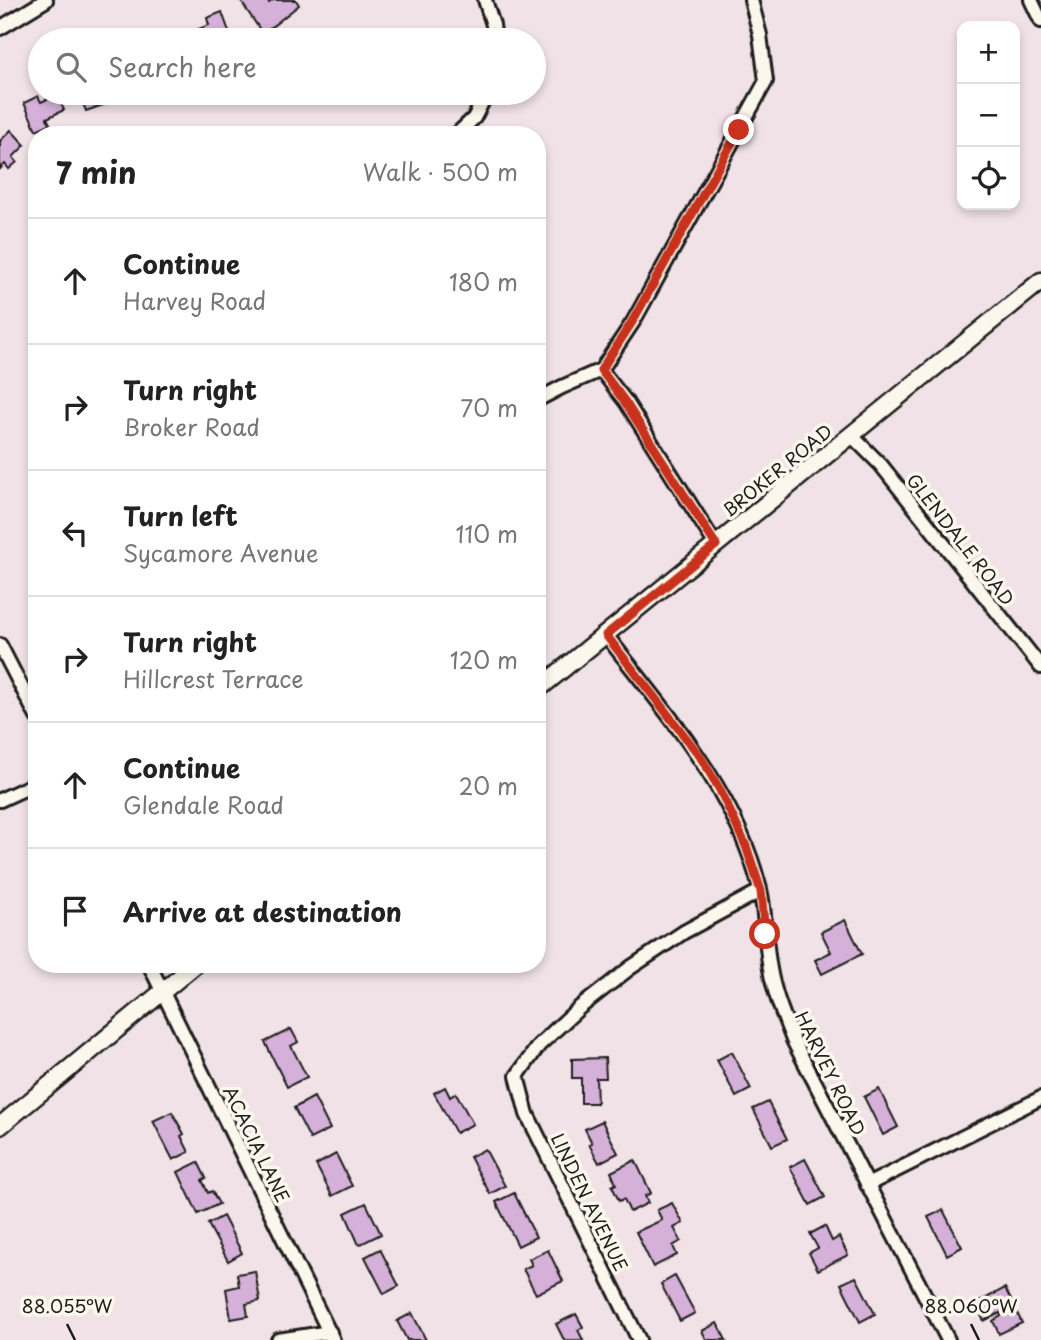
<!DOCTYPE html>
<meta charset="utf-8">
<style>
:root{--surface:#fff;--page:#f6f6f6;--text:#222;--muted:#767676;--line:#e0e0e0}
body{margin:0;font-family:"Playpen Sans",sans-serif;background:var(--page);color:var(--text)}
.controls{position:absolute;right:21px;top:21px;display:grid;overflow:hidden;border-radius:14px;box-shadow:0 4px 10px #0003}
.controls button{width:63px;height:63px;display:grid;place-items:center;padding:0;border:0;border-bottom:2px solid var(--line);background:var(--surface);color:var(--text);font:35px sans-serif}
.stop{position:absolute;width:21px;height:21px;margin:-16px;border:5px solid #c8321e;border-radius:50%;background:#fff}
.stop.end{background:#c8321e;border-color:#fff;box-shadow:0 2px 7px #0008}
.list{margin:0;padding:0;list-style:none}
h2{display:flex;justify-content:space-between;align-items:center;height:91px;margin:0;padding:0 28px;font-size:30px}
h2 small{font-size:23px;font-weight:400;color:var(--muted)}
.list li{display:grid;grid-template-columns:46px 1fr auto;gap:21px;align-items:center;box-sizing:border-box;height:126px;padding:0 28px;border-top:2px solid var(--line)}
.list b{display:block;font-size:26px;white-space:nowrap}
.list p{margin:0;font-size:23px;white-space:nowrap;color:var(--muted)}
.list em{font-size:23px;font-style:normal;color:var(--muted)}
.icon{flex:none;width:38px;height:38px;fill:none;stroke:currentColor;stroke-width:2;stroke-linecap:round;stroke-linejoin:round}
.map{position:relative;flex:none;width:1041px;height:1340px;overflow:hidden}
.search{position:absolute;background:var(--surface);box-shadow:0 4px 10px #0003;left:28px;top:28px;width:518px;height:77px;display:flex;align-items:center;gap:18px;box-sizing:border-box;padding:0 24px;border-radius:38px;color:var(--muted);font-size:26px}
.panel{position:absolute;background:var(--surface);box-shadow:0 4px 10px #0003;left:28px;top:126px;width:518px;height:847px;border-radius:28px}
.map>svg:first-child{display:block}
.building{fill:#d5b0d8;stroke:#1c1c1c;stroke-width:2}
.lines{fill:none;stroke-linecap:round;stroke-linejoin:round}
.minor-casing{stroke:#1c1c1c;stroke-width:18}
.tertiary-casing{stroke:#1c1c1c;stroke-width:21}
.minor{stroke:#fbf7ec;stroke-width:12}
.tertiary{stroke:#fbf7ec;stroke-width:16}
.route{stroke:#c8321e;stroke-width:9}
.ticks{fill:none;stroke:#1c1c1c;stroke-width:2.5}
.labels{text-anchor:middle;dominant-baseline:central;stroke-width:7;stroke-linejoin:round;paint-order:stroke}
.street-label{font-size:18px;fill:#1c1c1c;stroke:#fbf7ec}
.ticks-label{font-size:18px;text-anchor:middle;fill:#1c1c1c;stroke:#fbf7ec;stroke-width:7;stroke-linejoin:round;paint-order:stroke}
</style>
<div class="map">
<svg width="1041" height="1340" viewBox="0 0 1041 1340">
<rect width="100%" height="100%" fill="#f0e2e6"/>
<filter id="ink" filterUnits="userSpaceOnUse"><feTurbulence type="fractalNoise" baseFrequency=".0143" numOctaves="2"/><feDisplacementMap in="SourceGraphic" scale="14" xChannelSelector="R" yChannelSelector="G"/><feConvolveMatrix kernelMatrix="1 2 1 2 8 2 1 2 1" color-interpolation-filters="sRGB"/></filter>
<g filter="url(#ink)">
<g class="building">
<path d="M 240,0 L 266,0 L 269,3 L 273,0 L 296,0 L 299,5 L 263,34 Z"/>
<path d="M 222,12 L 232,40 L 200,40 L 196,30 L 209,25 L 207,18 Z"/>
<path d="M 79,93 L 135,93 L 135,94 L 86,111 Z"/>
<path d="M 57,95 L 64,110 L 47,118 L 50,124 L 36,130 L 24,103 L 38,96 L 41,102 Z"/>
<path d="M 11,130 L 25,145 L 13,157 L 17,162 L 9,169 L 5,164 L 0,169 L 0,141 Z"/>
<path d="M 845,920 L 862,954 L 822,974 L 815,960 L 831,952 L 821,932 Z"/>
<path d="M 291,1029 L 298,1042 L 291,1046 L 307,1077 L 287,1087 L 265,1042 Z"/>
<path d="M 732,1052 L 751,1089 L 736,1097 L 717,1060 Z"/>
<path d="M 605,1058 L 606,1078 L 596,1078 L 597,1103 L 581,1103 L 581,1078 L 572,1078 L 572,1059 Z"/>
<path d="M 445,1087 L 450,1097 L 456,1093 L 473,1124 L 456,1133 L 434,1093 Z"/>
<path d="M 879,1089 L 898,1127 L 883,1135 L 864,1097 Z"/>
<path d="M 314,1097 L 330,1129 L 310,1139 L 294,1108 Z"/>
<path d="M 768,1102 L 787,1139 L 772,1146 L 753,1109 Z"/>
<path d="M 172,1112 L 184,1134 L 181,1136 L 189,1152 L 173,1160 L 153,1121 Z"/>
<path d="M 602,1121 L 618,1153 L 599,1163 L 589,1144 L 592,1143 L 585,1129 Z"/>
<path d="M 485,1149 L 505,1186 L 490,1194 L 470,1157 Z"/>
<path d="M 336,1154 L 352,1186 L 332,1196 L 316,1165 Z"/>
<path d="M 805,1159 L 825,1197 L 810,1205 L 790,1167 Z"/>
<path d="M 635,1160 L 651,1193 L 645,1196 L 648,1203 L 630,1212 L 624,1199 L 619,1201 L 612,1186 L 616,1184 L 611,1172 Z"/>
<path d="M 198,1162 L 206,1178 L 202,1180 L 208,1193 L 212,1191 L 219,1204 L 198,1214 L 178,1172 Z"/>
<path d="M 514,1193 L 536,1237 L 518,1246 L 496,1202 Z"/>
<path d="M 366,1203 L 381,1234 L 359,1245 L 345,1213 Z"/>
<path d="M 672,1203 L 683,1223 L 674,1228 L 681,1241 L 673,1246 L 677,1255 L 653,1267 L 636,1232 L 662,1220 L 657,1210 Z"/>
<path d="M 943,1210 L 962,1247 L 947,1255 L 928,1217 Z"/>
<path d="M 223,1216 L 242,1253 L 228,1261 L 208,1224 Z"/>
<path d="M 825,1226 L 832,1241 L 839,1237 L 848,1255 L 818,1270 L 809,1253 L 818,1248 L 810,1234 Z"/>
<path d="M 380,1249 L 399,1286 L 384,1294 L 365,1257 Z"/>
<path d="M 548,1250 L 563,1281 L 536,1294 L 523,1269 L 532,1265 L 529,1259 Z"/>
<path d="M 255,1271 L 260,1301 L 246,1304 L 248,1316 L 231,1319 L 226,1289 L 239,1286 L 237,1274 Z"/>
<path d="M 675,1276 L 695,1313 L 680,1321 L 661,1284 Z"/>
<path d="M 856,1277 L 875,1314 L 860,1322 L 841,1284 Z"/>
<path d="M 1005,1288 L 1022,1323 L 999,1334 L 993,1321 L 1001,1316 L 1000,1313 L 984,1321 L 975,1304 Z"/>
<path d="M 412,1313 L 426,1340 L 407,1340 L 397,1321 Z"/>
<path d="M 576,1314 L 583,1327 L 578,1330 L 583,1340 L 564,1340 L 556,1324 Z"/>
<path d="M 717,1323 L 726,1340 L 707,1340 L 702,1331 Z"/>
</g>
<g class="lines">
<defs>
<g id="minor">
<path d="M 485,0 L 493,25 L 495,40"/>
<path d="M 1031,0 L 1041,21"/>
<path d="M 0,28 L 46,0"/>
<path d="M 456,135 L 474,118 L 487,93"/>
<path d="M 601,370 L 626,402 L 716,545"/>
<path d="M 537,400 L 562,387 L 601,370 L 633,322 L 766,81 L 760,35 L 751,0"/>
<path d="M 851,435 L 881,465 L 1041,667"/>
<path d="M 606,635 C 667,714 735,789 760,889 C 766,915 765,943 770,969 C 774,993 784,1017 793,1040 L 948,1340"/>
<path d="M 0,645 L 37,717"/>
<path d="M 0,800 L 37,783"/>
<path d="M 149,964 L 333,1340"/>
<path d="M 867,1185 L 1041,1098"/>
<path d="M 278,1340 L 330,1332"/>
<path d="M 639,1340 L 527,1114 L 517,1076 L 539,1045 L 579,1008 L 630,968 L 684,932 L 760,891"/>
</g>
<g id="tertiary">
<path d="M 537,690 L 1041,281"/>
<path d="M 0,1126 L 196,964"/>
</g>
</defs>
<use href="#minor" class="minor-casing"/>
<use href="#tertiary" class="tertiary-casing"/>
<use href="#minor" class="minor"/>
<use href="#tertiary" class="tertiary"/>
</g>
</g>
<g class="lines" filter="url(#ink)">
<path class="route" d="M 739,130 L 632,322 L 601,370 L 625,402 L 716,545 L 606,635 L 700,756 L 720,790 L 746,846 L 761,891 L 765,934"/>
</g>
<path class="ticks" d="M 67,1324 L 75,1340M 971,1324 L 979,1340"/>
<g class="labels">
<g class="street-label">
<text transform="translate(777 470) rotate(-39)">BROKER ROAD</text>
<text transform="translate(961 539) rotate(52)">GLENDALE ROAD</text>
<text transform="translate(831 1073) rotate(64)">HARVEY ROAD</text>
<text transform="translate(257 1144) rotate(64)">ACACIA LANE</text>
<text transform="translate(590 1202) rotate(64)">LINDEN AVENUE</text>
</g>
</g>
<g class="ticks-label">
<text x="67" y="1313">88.055°W</text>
<text x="971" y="1313">88.060°W</text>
</g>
</svg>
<div class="controls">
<button>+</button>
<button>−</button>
<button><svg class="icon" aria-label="locate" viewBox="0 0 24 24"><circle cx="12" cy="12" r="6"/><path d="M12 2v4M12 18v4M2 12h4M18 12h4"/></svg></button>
</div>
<div class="stop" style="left:765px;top:934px"></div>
<div class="stop end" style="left:739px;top:130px"></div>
<div class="search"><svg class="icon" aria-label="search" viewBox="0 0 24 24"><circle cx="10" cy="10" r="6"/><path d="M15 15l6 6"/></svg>Search here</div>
<section class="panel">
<h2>7 min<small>Walk · 500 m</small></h2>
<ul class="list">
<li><svg class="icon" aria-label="ahead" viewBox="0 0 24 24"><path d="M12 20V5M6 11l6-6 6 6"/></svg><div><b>Continue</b><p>Harvey Road</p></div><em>180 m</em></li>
<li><svg class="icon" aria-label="right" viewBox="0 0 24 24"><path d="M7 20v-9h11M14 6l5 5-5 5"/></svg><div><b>Turn right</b><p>Broker Road</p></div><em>70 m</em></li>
<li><svg class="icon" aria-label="left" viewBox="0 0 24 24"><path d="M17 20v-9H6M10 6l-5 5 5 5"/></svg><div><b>Turn left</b><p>Sycamore Avenue</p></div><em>110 m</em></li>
<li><svg class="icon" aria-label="right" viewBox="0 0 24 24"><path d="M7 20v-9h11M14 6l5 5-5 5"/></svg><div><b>Turn right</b><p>Hillcrest Terrace</p></div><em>120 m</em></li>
<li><svg class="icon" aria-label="ahead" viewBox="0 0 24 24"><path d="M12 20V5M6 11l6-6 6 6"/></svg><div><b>Continue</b><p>Glendale Road</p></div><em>20 m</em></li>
<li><svg class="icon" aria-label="arrive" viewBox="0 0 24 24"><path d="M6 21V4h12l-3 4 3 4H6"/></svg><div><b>Arrive at destination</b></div></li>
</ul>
</section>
</div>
